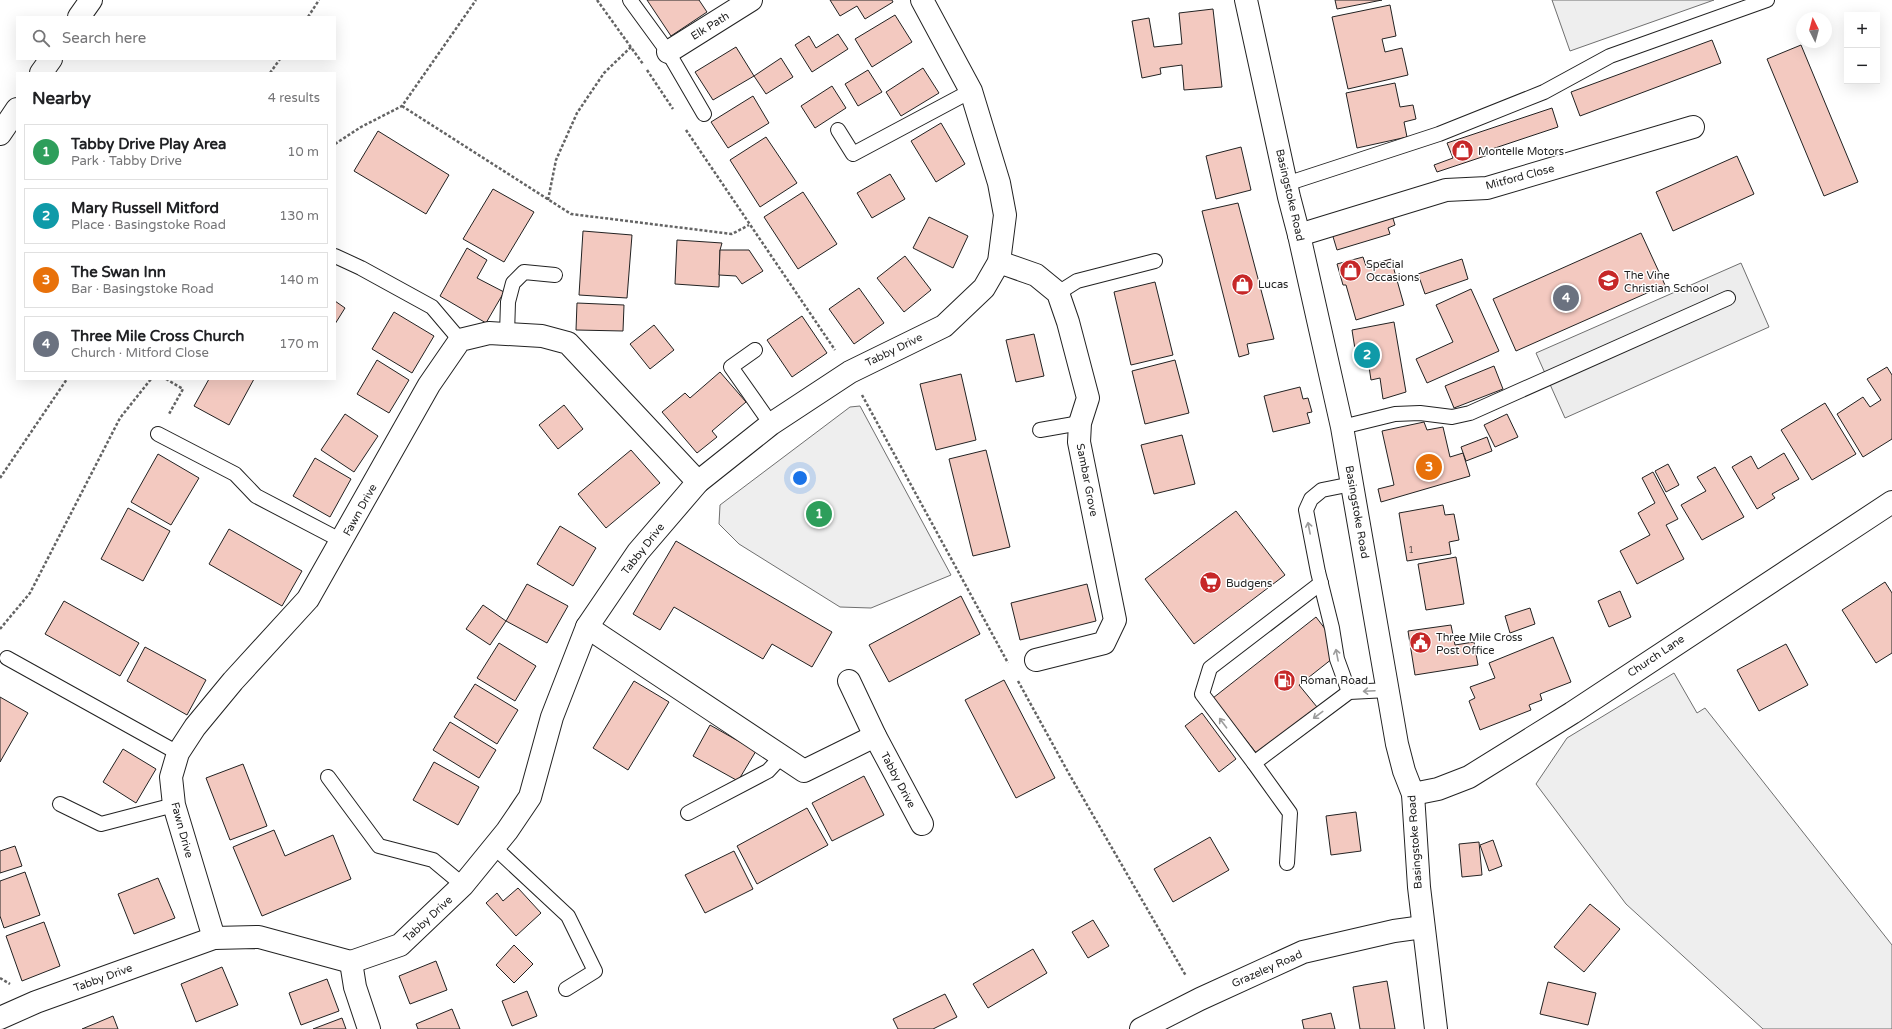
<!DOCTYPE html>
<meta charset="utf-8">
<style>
:root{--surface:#fff;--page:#f6f6f6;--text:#202124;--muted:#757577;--line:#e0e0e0;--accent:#0b8043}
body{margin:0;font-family:"Varela Round",sans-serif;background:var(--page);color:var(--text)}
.controls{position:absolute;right:12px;top:12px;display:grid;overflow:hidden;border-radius:0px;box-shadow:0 4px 16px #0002}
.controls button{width:36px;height:36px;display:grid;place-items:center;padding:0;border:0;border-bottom:1px solid var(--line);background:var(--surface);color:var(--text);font:20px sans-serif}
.compass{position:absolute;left:1796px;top:12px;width:36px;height:36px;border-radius:50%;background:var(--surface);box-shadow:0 4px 16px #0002;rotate:354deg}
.you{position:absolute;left:800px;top:478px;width:14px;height:14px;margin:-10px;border:3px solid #fff;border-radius:50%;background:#1a73e8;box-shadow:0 0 0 6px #1a73e833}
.badge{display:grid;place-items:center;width:26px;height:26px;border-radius:50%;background:var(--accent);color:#fff;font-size:13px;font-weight:700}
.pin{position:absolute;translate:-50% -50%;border:2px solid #fff;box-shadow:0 1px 4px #0006}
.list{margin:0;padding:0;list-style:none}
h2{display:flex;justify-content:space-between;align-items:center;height:52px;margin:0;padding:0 16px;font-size:17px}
h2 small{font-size:13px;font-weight:400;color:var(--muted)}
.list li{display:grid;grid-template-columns:26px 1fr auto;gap:12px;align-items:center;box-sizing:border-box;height:56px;margin:0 8px 8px;padding:0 8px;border:1px solid var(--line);border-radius:0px}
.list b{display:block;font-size:15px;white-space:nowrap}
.list p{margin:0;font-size:13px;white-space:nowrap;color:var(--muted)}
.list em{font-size:13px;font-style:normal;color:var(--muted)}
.icon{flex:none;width:22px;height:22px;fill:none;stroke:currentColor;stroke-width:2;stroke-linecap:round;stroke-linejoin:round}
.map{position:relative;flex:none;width:1892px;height:1029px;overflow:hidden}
.search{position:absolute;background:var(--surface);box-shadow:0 4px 16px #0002;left:16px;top:16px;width:320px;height:44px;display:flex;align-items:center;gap:10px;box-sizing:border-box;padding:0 14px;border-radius:0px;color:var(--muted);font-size:15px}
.panel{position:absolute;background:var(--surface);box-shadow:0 4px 16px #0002;left:16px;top:72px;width:320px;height:308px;border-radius:0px}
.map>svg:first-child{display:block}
.green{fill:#eee;stroke:#6f6f6f}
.parking{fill:#ededed;stroke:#6f6f6f}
.building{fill:#f3c9c0;stroke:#222}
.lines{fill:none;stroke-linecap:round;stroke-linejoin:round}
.lane-casing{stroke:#222;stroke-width:16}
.street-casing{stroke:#222;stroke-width:24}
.secondary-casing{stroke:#222;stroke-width:24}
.highway-casing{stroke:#222;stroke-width:24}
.path{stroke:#646464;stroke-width:2.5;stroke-dasharray:3 2;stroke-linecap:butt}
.lane{stroke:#fff;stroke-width:14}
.street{stroke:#fff;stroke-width:22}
.secondary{stroke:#fff;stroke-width:22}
.highway{stroke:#fff;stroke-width:22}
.oneway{stroke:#9c9c9c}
.labels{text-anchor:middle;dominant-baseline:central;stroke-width:3;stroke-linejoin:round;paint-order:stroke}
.number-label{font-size:9px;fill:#564c4a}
.street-label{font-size:11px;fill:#222;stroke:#fff}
.poi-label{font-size:11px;fill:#222;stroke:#fff;text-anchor:start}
</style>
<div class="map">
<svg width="1892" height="1029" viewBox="0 0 1892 1029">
<rect width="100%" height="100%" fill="#fff"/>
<g class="green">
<path d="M 1552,0 L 1714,0 L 1570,51 Z"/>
<path d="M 860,406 L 951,575 L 871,608 L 840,607 L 739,544 L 719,524 L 720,505 L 850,407 Z"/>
<path d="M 1674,673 L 1697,713 L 1705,708 L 1892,945 L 1892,1029 L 1763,1029 L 1626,904 L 1536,784 L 1567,738 Z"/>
</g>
<path class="parking" d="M 1741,263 L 1769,327 L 1565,418 L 1536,353 Z"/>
<g class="building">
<path d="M 647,0 L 699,0 L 707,12 L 671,36 Z"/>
<path d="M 830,0 L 892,0 L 893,2 L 865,19 L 857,6 L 840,16 Z"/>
<path d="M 1335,0 L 1382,0 L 1337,9 Z"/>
<path d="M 1390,5 L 1396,36 L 1382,39 L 1385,52 L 1402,48 L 1408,75 L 1348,89 L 1332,17 Z"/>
<path d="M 1213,9 L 1222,87 L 1184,90 L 1182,65 L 1160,68 L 1161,74 L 1142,78 L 1132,21 L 1149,18 L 1154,47 L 1182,44 L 1179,13 Z"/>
<path d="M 895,15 L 912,42 L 872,67 L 855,39 Z"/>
<path d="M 838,34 L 848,49 L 812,72 L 795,45 L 809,36 L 816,48 Z"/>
<path d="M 1712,40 L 1721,63 L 1580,116 L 1571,92 Z"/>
<path d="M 1801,45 L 1858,182 L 1824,196 L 1767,59 Z"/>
<path d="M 736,47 L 754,76 L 713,100 L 695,72 Z"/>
<path d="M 781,58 L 793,77 L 766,94 L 754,76 Z"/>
<path d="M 923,68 L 939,93 L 901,116 L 886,92 Z"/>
<path d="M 868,70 L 882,92 L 858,106 L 845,84 Z"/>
<path d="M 1395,83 L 1400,107 L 1413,105 L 1416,119 L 1404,122 L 1407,137 L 1357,148 L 1346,93 Z"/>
<path d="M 832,86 L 846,108 L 815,128 L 801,106 Z"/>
<path d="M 753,96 L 769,123 L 728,148 L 711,122 Z"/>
<path d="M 1552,108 L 1558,127 L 1489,150 L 1491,154 L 1437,172 L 1434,165 L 1453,158 L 1447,143 Z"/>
<path d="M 941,123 L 965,164 L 936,182 L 911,141 Z"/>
<path d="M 378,131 L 449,175 L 426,214 L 354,171 Z"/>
<path d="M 766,137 L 797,183 L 760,207 L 730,160 Z"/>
<path d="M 1241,147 L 1251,190 L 1216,199 L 1206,156 Z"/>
<path d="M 1737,156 L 1754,194 L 1673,231 L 1656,192 Z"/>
<path d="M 890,174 L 905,199 L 872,218 L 857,193 Z"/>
<path d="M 493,189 L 534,212 L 504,262 L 463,239 Z"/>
<path d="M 803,192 L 837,244 L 798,269 L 764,217 Z"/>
<path d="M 1238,203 L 1274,339 L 1247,344 L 1249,354 L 1239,357 L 1202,211 Z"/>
<path d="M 1391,212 L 1395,225 L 1388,228 L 1390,234 L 1337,250 L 1331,230 Z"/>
<path d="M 929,217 L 968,236 L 953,268 L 913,248 Z"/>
<path d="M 583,231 L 632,235 L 627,298 L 579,295 Z"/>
<path d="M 1641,233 L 1665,285 L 1516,351 L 1493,299 Z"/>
<path d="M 677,240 L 722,243 L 720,250 L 719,287 L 675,284 Z"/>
<path d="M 467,248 L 487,260 L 477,278 L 504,292 L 486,323 L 440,296 Z"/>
<path d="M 720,250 L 749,250 L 763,271 L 742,284 L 736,276 L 719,275 Z"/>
<path d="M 905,256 L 931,290 L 904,312 L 877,278 Z"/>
<path d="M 1363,257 L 1366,266 L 1391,259 L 1404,305 L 1356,320 L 1346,285 L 1343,285 L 1337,264 Z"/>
<path d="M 1462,259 L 1468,279 L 1425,294 L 1418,274 Z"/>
<path d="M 1155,282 L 1173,355 L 1131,365 L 1114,292 Z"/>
<path d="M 859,288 L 884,323 L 854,344 L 829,309 Z"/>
<path d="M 1471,289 L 1499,351 L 1427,383 L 1416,359 L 1453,342 L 1436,305 Z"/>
<path d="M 335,301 L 345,308 L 335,324 Z"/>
<path d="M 577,303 L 624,305 L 623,331 L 576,330 Z"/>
<path d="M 394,312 L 434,336 L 412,373 L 372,349 Z"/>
<path d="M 802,316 L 827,353 L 792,377 L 767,340 Z"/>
<path d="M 1394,322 L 1406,392 L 1383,399 L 1380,378 L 1371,380 L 1366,347 L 1355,349 L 1352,330 Z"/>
<path d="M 654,325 L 674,350 L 650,369 L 630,344 Z"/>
<path d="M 1034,334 L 1044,376 L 1016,382 L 1006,340 Z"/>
<path d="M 377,360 L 409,380 L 389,413 L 357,394 Z"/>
<path d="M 1175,360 L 1189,413 L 1145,424 L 1132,371 Z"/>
<path d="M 1494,366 L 1503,389 L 1454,408 L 1445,386 Z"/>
<path d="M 1887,367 L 1892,375 L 1892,439 L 1863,457 L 1837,414 L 1863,397 L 1870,407 L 1881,400 L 1867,379 Z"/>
<path d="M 720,372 L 746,402 L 712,431 L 717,437 L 697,453 L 662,412 L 685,393 L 690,398 Z"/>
<path d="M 961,374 L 976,440 L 936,450 L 920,384 Z"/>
<path d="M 209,379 L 254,379 L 229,425 L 194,406 Z"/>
<path d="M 1300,387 L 1303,399 L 1308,398 L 1312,412 L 1307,413 L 1310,423 L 1273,432 L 1264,396 Z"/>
<path d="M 1825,403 L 1856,454 L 1812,480 L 1781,430 Z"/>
<path d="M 564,405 L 583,429 L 558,449 L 539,425 Z"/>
<path d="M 345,414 L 378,436 L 354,472 L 321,450 Z"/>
<path d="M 1507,414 L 1518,437 L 1495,447 L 1484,425 Z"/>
<path d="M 1424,422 L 1427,430 L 1443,427 L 1450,457 L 1463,453 L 1470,476 L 1381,502 L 1378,489 L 1394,485 L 1382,431 Z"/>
<path d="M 1182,435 L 1195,484 L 1154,494 L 1141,445 Z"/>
<path d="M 1487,437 L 1492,451 L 1466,461 L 1461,447 Z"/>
<path d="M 631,450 L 660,483 L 606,528 L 578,494 Z"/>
<path d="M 986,450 L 1010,547 L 973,556 L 949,459 Z"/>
<path d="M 1784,453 L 1799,479 L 1772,494 L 1775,498 L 1757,509 L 1732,467 L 1751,456 L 1758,469 Z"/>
<path d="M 158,454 L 199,478 L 171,525 L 131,502 Z"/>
<path d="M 315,458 L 351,479 L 330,517 L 293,496 Z"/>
<path d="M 1668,464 L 1679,485 L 1666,492 L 1655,471 Z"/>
<path d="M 1715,467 L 1744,517 L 1702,540 L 1681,505 L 1706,491 L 1697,477 Z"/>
<path d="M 1653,472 L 1678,519 L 1666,525 L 1684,559 L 1637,584 L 1620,551 L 1650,535 L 1638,513 L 1655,503 L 1642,478 Z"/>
<path d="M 1443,505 L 1445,515 L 1454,514 L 1459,540 L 1449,542 L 1451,554 L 1407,561 L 1399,513 Z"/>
<path d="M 128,508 L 170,531 L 143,581 L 101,559 Z"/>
<path d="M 1236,511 L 1285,575 L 1194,644 L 1145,579 Z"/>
<path d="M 560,526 L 596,548 L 573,586 L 537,564 Z"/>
<path d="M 229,529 L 302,571 L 282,606 L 209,564 Z"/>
<path d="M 676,541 L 832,632 L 812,667 L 772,644 L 763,659 L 674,607 L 660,630 L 633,614 Z"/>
<path d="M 1456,557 L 1464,604 L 1426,610 L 1418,564 Z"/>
<path d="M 1885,582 L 1892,593 L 1892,653 L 1876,663 L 1842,610 Z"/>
<path d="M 527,584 L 568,606 L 547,643 L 506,621 Z"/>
<path d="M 1087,584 L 1096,621 L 1020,640 L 1011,603 Z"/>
<path d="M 1620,591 L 1631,617 L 1609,627 L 1598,601 Z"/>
<path d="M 961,596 L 980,634 L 889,682 L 869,645 Z"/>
<path d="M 64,601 L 139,643 L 120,676 L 45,634 Z"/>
<path d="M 483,605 L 506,621 L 490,645 L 466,629 Z"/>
<path d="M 1530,608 L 1535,624 L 1510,633 L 1505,616 Z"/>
<path d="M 1316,617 L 1342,651 L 1299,685 L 1317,707 L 1257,754 L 1213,698 Z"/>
<path d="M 1451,625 L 1455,645 L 1474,642 L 1478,665 L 1415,675 L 1408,631 Z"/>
<path d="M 1553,637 L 1571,682 L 1540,694 L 1542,700 L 1529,705 L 1531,710 L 1480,730 L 1469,701 L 1475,698 L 1470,687 L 1495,678 L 1489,663 Z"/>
<path d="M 499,643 L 536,666 L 515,701 L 477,678 Z"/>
<path d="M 1786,644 L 1808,685 L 1759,711 L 1737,670 Z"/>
<path d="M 145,647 L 206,680 L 187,715 L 127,681 Z"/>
<path d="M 1004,680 L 1055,778 L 1016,798 L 965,700 Z"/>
<path d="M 634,681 L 669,702 L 628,770 L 593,748 Z"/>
<path d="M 475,684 L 518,710 L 497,744 L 454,717 Z"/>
<path d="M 0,697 L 28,713 L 0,762 Z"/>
<path d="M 1202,713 L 1236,759 L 1219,772 L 1185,726 Z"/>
<path d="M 450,722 L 496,750 L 479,778 L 433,750 Z"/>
<path d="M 710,725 L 756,751 L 738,781 L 693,756 Z"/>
<path d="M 123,749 L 156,769 L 136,803 L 103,782 Z"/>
<path d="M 434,762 L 479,787 L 458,825 L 413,800 Z"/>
<path d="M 243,764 L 267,826 L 230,840 L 206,778 Z"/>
<path d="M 864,776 L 884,815 L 832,841 L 812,803 Z"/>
<path d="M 807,808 L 828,845 L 757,884 L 737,846 Z"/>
<path d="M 1356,812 L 1361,851 L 1331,855 L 1326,816 Z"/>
<path d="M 274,830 L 285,856 L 333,835 L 351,879 L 262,916 L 233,847 Z"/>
<path d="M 1210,837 L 1229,870 L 1173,902 L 1154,869 Z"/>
<path d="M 1493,840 L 1502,866 L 1489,871 L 1480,845 Z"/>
<path d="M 1479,842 L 1482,875 L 1462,877 L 1459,844 Z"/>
<path d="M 15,846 L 22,866 L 0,873 L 0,851 Z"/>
<path d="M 734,851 L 753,889 L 705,913 L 685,875 Z"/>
<path d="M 25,872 L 40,915 L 4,928 L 0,916 L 0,881 Z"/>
<path d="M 158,878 L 175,918 L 134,934 L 118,894 Z"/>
<path d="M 518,888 L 541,913 L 516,936 L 486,903 L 497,893 L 503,901 Z"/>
<path d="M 1590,904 L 1620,929 L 1584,972 L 1554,947 Z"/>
<path d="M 1093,920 L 1109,946 L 1088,958 L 1072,932 Z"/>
<path d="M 44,922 L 60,966 L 22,981 L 6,936 Z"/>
<path d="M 514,945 L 533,964 L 514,983 L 496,965 Z"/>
<path d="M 1033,949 L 1047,973 L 988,1008 L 973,984 Z"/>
<path d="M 436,961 L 447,990 L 410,1004 L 399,976 Z"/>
<path d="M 222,967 L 238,1005 L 196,1022 L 181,984 Z"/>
<path d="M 327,979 L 339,1011 L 301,1025 L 289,993 Z"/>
<path d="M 1387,981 L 1395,1029 L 1360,1029 L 1353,987 Z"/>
<path d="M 1548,982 L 1596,993 L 1588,1025 L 1540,1014 Z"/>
<path d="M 527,991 L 537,1016 L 512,1026 L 502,1001 Z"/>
<path d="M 945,994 L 957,1017 L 933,1029 L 898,1029 L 893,1019 Z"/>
<path d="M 452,1009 L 460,1029 L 418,1029 L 416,1024 Z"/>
<path d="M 1331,1013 L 1335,1029 L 1304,1029 L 1302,1020 Z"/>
<path d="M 113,1016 L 118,1029 L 82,1029 Z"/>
<path d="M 342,1018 L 346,1029 L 313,1029 Z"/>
</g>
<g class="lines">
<defs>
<g id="lane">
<path d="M 630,0 L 668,52 L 704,114"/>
<path d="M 838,130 L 853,154 L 971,91"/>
<path d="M 1286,184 L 1439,134 L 1544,92 L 1610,56 L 1767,0"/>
<path d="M 335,256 L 361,268 L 432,307 L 460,340"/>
<path d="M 1058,293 L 1077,281 L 1155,261"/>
<path d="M 507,334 L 508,302 L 513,283 L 524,272 L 555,275"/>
<path d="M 755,350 L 731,367 L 771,424"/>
<path d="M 1342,427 L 1395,414 L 1420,413 L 1452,417 L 1470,413 L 1728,298"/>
<path d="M 1040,430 L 1080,423"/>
<path d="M 158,434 L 235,474 L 256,496 L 342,541"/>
<path d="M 1321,583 L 1210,668 L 1202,694 L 1254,763 L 1349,692 L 1388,690"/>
<path d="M 7,658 L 178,753"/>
<path d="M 1349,692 L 1337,659 L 1332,628 L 1318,572 L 1306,510 L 1311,499 L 1322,490 L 1352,484"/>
<path d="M 1254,763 L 1290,813 L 1287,863"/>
<path d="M 328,777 L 379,846 L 433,860 L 463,885"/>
<path d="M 60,804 L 101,824 L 174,805"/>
<path d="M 688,813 L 768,771 L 782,756"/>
<path d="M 494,847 L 568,916 L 595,971 L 566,989"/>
</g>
<g id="street">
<path d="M 668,52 L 751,0"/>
<path d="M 1299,235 L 1446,190 L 1487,188 L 1693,127"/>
<path d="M 999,262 L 1036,275 L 1058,293 L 1068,322 L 1088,398 L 1080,423 L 1079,442 L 1115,620 L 1104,643 L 1036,660"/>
<path d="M 587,627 L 804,771 L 875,736"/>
<path d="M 849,681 L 875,736 L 922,824"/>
<path d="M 1413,794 L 1438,789 L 1469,777 L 1572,713 L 1892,502"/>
<path d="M 214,938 L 174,805 L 171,777 L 178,753 L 195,727 L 233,681 L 308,599 L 429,385 L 460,340 L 489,333 L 542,336 L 568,343 L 698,482"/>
<path d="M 351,962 L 355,987 L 369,1029"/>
<path d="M 0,1018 L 36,1002 L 214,938 L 259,937 L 351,962 L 400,945 L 463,885 L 507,831 L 530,797 L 552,717 L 587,627 L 638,552 L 698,482 L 771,424 L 850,372 L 944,326 L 984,288 L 999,262 L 1005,215 L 999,183 L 971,91 L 922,0"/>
<path d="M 1141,1029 L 1200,999 L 1303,952 L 1394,931 L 1423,927"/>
</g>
<path id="secondary" d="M 1246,0 L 1289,197 L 1299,235 L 1342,427 L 1397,744 L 1404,771 L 1413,794 L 1419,887 L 1436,1029"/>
<g id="highway">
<path d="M 79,17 L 91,0"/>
<path d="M 41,73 L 51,59"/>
<path d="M 0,134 L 17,109"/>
</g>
</defs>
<use href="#lane" class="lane-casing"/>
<use href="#street" class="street-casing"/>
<use href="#secondary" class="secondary-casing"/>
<use href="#highway" class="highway-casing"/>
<g class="path">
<path d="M 597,0 L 643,64"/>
<path d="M 308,17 L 319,0"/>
<path d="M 647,70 L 673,109"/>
<path d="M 270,73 L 280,59"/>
<path d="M 402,106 L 571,214 L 732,234 L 749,225"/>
<path d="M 686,130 L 835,350"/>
<path d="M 335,144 L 361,127 L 402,106 L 476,0"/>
<path d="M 548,200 L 556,160 L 577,113 L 604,73 L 632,46"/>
<path d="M 166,379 L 183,389 L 169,414"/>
<path d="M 862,395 L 1008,663"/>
<path d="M 0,478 L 67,379"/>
<path d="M 0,629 L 30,593 L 120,418 L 151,379"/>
<path d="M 1018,681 L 1068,772 L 1186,976"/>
<path d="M 0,978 L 10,984"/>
</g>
<use href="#lane" class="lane"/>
<use href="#street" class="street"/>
<use href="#secondary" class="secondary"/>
<use href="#highway" class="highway"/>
</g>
<defs><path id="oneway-shaft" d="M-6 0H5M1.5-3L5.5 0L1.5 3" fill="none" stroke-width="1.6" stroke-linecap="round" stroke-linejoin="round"/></defs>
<g class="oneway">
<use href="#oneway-shaft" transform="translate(1309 528) rotate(-101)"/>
<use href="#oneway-shaft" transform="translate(1337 655) rotate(-101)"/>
<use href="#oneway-shaft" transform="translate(1369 691) rotate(177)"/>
<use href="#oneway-shaft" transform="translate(1318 715) rotate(143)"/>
<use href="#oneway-shaft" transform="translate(1223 723) rotate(-127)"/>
</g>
<defs>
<symbol id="shop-disc" viewBox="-11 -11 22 22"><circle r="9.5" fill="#c62828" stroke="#fff"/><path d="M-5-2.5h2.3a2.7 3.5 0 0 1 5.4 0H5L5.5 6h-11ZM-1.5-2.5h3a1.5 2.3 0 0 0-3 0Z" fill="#fff"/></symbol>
<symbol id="school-disc" viewBox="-11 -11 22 22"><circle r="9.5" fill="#c62828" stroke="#fff"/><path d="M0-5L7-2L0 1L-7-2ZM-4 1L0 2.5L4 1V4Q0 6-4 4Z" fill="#fff"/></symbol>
<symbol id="supermarket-disc" viewBox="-11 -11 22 22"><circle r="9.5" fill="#c62828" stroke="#fff"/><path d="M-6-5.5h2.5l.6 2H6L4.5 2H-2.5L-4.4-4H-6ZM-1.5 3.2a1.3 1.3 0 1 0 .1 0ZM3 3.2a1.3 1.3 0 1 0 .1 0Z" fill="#fff"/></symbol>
<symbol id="civic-disc" viewBox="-11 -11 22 22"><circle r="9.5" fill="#c62828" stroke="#fff"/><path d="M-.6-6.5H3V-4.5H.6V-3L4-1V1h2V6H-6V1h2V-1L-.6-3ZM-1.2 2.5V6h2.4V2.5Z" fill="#fff"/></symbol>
<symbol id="fuel-disc" viewBox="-11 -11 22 22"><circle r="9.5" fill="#c62828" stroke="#fff"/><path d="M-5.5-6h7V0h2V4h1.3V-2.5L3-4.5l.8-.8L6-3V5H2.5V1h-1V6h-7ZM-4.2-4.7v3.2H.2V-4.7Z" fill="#fff"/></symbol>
</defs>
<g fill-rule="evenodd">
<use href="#shop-disc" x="1450" y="138" width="25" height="25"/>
<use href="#shop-disc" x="1338" y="258" width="25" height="25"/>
<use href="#school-disc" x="1596" y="268" width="25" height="25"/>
<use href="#shop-disc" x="1230" y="272" width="25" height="25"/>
<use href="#supermarket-disc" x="1198" y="570" width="25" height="25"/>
<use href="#civic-disc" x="1408" y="630" width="25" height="25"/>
<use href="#fuel-disc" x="1272" y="668" width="25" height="25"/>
</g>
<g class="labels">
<g class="number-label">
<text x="1411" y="550">1</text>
</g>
<g class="street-label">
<text transform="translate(710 26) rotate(-32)">Elk Path</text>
<text transform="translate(1520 177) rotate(-15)">Mitford Close</text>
<text transform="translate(1290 195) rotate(77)">Basingstoke Road</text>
<text transform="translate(894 350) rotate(-26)">Tabby Drive</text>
<text transform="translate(1087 480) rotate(79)">Sambar Grove</text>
<text transform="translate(360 510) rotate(-61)">Fawn Drive</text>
<text transform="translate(1357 512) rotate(80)">Basingstoke Road</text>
<text transform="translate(643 549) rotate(-52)">Tabby Drive</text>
<text transform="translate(1656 656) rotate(-34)">Church Lane</text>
<text transform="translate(898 780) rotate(62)">Tabby Drive</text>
<text transform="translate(182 830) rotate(75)">Fawn Drive</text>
<text transform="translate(1415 842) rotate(-94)">Basingstoke Road</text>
<text transform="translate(428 919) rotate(-43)">Tabby Drive</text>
<text transform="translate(1267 969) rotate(-24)">Grazeley Road</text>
<text transform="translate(103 978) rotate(-20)">Tabby Drive</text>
</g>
<g class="poi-label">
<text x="1478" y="151">Montelle Motors</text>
<text x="1366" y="264">Special<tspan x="1366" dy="13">Occasions</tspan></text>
<text x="1624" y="275">The Vine<tspan x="1624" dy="13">Christian School</tspan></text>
<text x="1258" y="284">Lucas</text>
<text x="1226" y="583">Budgens</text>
<text x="1436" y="637">Three Mile Cross<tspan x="1436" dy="13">Post Office</tspan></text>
<text x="1300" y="680">Roman Road</text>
</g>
</g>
</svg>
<div class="controls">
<button>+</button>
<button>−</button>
</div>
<svg class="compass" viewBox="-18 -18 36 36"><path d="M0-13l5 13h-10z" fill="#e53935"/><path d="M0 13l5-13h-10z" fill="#757577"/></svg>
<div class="you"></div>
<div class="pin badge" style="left:819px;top:514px;background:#2e9e5b">1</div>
<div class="pin badge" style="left:1367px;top:355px;background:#0f9aa8">2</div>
<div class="pin badge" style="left:1429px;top:467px;background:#e8710a">3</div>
<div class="pin badge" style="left:1566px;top:298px;background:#6b7280">4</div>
<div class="search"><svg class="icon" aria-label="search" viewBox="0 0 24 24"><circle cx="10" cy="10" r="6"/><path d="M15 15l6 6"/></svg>Search here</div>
<section class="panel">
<h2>Nearby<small>4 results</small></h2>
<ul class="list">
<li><span class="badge" style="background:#2e9e5b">1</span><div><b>Tabby Drive Play Area</b><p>Park · Tabby Drive</p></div><em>10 m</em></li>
<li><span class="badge" style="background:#0f9aa8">2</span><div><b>Mary Russell Mitford</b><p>Place · Basingstoke Road</p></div><em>130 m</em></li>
<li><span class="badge" style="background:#e8710a">3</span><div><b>The Swan Inn</b><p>Bar · Basingstoke Road</p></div><em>140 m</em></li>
<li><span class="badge" style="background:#6b7280">4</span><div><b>Three Mile Cross Church</b><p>Church · Mitford Close</p></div><em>170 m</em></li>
</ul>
</section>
</div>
